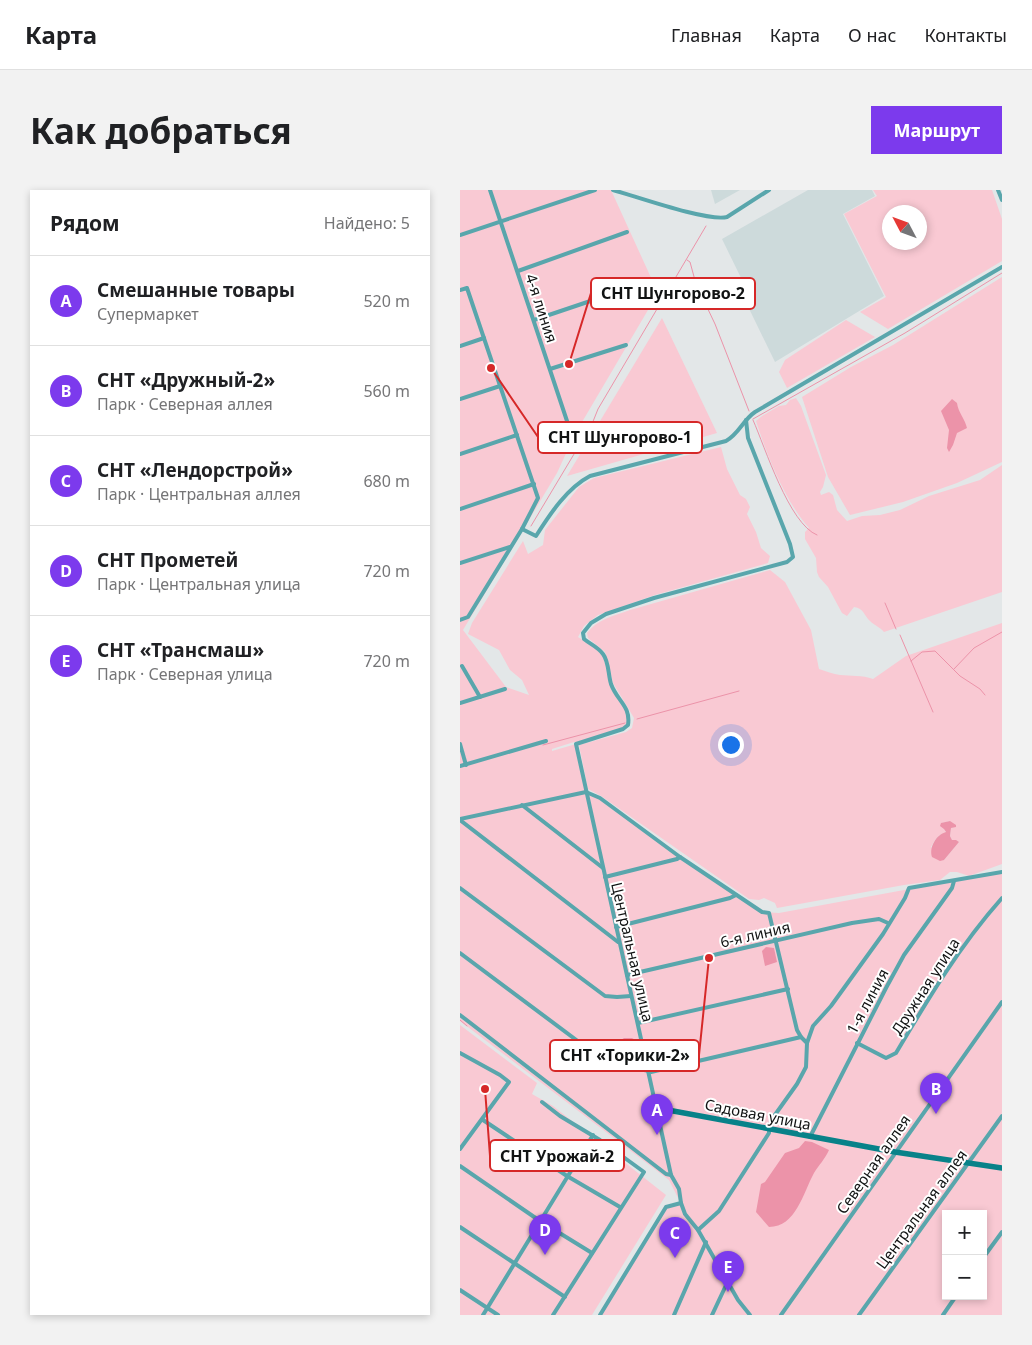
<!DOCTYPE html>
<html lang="ru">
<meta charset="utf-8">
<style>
:root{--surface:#fff;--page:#f2f2f2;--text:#202124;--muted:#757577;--line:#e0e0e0;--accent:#7c3aed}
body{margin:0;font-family:"Noto Sans",sans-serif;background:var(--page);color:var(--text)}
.controls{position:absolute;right:15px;bottom:15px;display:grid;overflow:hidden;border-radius:0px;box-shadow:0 2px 8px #0003}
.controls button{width:45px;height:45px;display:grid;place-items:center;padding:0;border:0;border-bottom:1px solid var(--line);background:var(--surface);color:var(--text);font:25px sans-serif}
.compass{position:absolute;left:422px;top:15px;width:45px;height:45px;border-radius:50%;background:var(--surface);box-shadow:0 2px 8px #0003;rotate:311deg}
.you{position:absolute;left:270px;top:554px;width:18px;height:18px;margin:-12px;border:4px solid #fff;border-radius:50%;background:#1a73e8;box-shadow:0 0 0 8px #1a73e833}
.badge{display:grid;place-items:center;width:32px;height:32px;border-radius:50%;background:var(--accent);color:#fff;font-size:16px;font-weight:700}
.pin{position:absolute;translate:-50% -41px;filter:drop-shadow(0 1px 2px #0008)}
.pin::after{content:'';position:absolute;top:26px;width:18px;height:15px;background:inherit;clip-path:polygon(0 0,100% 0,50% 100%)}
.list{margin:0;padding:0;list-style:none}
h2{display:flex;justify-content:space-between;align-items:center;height:65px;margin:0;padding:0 20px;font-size:21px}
h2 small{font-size:16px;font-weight:400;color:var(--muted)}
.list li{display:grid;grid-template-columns:32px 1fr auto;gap:15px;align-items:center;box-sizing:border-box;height:90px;padding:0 20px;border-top:1px solid var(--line)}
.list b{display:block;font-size:19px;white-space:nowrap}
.list p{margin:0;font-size:16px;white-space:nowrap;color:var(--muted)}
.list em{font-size:16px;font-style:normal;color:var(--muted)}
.map{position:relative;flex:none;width:542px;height:1125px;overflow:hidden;border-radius:0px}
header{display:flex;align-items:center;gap:30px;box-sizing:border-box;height:70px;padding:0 25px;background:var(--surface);border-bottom:1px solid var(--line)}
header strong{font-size:24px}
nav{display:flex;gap:28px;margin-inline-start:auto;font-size:18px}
.intro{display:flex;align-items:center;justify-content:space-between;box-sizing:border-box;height:120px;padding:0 30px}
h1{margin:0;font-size:35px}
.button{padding:12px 22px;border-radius:0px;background:var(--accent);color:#fff;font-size:18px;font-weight:700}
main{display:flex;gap:30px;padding:0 30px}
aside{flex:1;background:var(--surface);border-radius:0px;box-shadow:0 2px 8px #0003}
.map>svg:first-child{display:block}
.built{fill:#cddadb}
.green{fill:#f9c9d3;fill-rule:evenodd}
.water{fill:#ec93a9}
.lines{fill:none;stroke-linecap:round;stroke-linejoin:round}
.stream{stroke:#ec93a9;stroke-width:1}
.street{stroke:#59a6ac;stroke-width:4}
.secondary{stroke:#088289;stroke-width:5.5}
.labels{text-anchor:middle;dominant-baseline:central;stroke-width:4;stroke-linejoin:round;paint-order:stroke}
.street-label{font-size:15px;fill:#111313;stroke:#fff}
.leader{fill:none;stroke:#d62828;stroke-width:2}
.callout-dot{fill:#d62828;stroke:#fff;stroke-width:2}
.callout{fill:#fff;stroke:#d62828;stroke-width:2}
.callout-label{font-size:16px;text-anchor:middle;font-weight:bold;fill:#111313}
</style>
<header>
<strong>Карта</strong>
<nav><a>Главная</a><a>Карта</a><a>О нас</a><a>Контакты</a></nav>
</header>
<div class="intro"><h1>Как добраться</h1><a class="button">Маршрут</a></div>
<main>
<aside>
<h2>Рядом<small>Найдено: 5</small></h2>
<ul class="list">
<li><span class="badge">A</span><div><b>Смешанные товары</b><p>Супермаркет</p></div><em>520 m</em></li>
<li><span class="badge">B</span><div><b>СНТ «Дружный-2»</b><p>Парк · Северная аллея</p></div><em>560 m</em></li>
<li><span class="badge">C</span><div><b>СНТ «Лендорстрой»</b><p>Парк · Центральная аллея</p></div><em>680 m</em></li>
<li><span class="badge">D</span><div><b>СНТ Прометей</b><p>Парк · Центральная улица</p></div><em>720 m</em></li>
<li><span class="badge">E</span><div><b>СНТ «Трансмаш»</b><p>Парк · Северная улица</p></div><em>720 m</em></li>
</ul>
</aside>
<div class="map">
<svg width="542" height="1125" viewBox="0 0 542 1125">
<rect width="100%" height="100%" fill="#e3e7e8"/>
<g class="built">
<path d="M 251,0 L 280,0 L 255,14 Z"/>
<path d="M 348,0 L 412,0 L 415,6 L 383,24 L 424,106 L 315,172 L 279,98 L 284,94 L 262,49 Z"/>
</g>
<g class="green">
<path d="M 0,0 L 151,0 L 198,103 L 115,244 L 97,283 L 3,440 L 46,497 L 69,505 L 62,490 L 50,480 L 39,460 L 8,444 L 12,433 L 63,351 L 68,364 L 83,355 L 85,340 L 119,297 L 134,288 L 261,257 L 267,279 L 280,305 L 286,309 L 290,317 L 287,324 L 296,342 L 301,358 L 310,366 L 308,373 L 195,405 L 138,425 L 124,436 L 118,447 L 137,459 L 142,464 L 155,504 L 167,522 L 167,535 L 163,538 L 120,552 L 114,552 L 92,559 L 92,561 L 116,554 L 126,602 L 131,603 L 189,646 L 302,722 L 319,723 L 542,682 L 542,1125 L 140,1125 L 206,1017 L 220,1012 L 209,990 L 0,831 ZM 486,1024 L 523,1024 L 523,1106 L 486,1106 Z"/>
<path d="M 413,0 L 532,0 L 542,29 L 542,71 L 428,139 L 400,122 L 426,107 L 384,24 L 417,6 ZM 430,22 L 460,22 L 460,52 L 430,52 Z"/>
<path d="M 542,87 L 542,272 L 497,293 L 443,312 L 390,325 L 368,287 L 342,207 L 391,177 L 433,155 Z"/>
<path d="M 202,128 L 257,243 L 107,286 Z"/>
<path d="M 386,130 L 415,147 L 327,198 L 319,182 L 325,170 Z"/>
<path d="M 336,208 L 341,216 L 366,285 L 363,297 L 360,302 L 361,305 L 369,302 L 373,305 L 377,320 L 387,331 L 402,326 L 420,325 L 440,320 L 469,306 L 520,290 L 542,275 L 542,402 L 424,442 C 420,437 414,435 410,431 C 404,426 404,418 394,417 L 387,426 L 382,423 L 368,397 L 359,387 L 357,382 L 356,368 L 345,349 L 345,342 L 349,338 C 325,311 307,265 296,231 L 302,226 L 319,216 L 326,215 L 330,210 Z"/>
<path d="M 310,380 L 325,392 L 351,440 L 359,479 C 366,481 373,484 380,485 C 391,486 402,485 413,489 L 446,466 L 542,433 L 542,674 L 509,686 L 497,682 L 490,682 L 480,690 L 444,695 L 317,718 L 315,713 L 304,708 L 299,710 L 289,709 L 141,606 L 128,599 L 119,555 L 166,542 L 172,538 L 174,528 L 153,493 L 145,462 L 128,448 L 127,443 C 138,429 153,426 170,420 ZM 490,631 L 493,637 L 491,638 L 490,646 L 492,650 L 499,652 L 484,670 L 471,657 C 475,650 478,644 486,643 L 482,633 Z"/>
<path d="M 0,835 L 77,893 L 72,904 L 93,916 L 206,1005 L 132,1125 L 0,1125 Z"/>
</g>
<g class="water">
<path d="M 492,209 L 497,213 C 498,222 505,229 507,238 L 497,243 L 493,255 L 489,262 L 487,258 L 489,240 L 481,221 Z"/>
<path d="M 490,631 L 496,635 L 496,637 L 491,638 L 490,646 L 492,650 L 496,650 L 499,652 L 484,670 L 480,671 L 472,667 C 469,657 476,645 486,642 L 484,639 L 480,636 L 481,633 Z"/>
<path d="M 306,757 L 314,758 L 317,772 L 305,776 L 302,761 Z"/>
<path d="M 164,848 L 172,848 L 177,851 L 179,873 L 177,875 L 168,876 L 158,871 L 158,852 Z"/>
<path d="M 345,951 L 352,952 L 369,960 C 365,969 359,975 354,983 C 343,1003 336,1037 309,1037 L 296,1022 L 301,994 L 305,992 L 325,963 L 339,958 Z"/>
</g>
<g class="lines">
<g class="stream">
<path d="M 227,70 L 230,72 L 236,94 L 255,134 L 289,221"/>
<path d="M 293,229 L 445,143 L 542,83"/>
<path d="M 293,230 C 305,257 329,334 357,345"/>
<path d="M 71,336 L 132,234 L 138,219 L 246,36"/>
<path d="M 425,413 L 436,439"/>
<path d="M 440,445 L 473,522"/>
<path d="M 451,471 L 462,462 L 475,461 L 500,486 L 520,499 L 525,505"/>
<path d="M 494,479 L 514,458 L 542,442"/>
<path d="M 177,529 L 279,501"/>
<path d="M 83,555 L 165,533"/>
<path d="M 0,830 L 7,836"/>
</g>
<g class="street">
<path d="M 30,0 L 111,243"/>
<path d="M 153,0 C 175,6 248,32 267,27 L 309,0"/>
<path d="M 538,0 L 542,10"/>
<path d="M 0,45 L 135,0"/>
<path d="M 58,81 L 167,42"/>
<path d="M 0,100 L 7,98 L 78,308 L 62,339 L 8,427 L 0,430"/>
<path d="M 74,130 L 169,98 L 188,90"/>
<path d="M 0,156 L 24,148"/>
<path d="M 90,179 L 166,155"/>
<path d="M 0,209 L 40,196"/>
<path d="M 286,230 L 288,248 L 330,354 L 333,367 L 327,372 L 194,408 L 146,424 L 131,433 L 123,443 L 124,449 C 130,454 138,457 143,464 C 149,472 148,484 151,494 C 157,511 171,516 168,535 L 163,539 L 116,554 L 211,985 L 219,999 L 221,1013 L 225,1024 L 238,1040 L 278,1110 L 290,1125"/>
<path d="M 0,264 L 57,245"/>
<path d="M 0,319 L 74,294"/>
<path d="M 62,339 L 76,346 C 90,324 107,298 130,286 L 266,251 C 279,244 283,230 295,222 L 542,77"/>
<path d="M 0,373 L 50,357"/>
<path d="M 2,476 L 20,507"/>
<path d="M 0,513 L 45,499"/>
<path d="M 0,554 L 6,575"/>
<path d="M 0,576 L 86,551"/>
<path d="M 62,615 L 143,678"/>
<path d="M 0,629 L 126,602 L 140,608 L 220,667 L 302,722 L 309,723 L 337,840 L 341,847 L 347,853"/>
<path d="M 0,630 L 158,752"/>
<path d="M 145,687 L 217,669 L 220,667"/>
<path d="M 0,698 L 145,806 L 157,807 L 171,806"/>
<path d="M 156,737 L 270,708 L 276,705"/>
<path d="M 0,763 L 143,870 C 163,884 173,875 191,882 L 341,847"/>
<path d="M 167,785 L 392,733 L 419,729 L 428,733"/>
<path d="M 0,825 L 206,984 L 211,985"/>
<path d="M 178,833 L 328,799"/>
<path d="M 397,853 L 426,868 L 436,863 C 468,809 500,755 542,708"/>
<path d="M 0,863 L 40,885 L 49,892 L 0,959"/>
<path d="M 82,912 L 100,926 L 140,950 L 184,982 L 93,1125"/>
<path d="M 23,930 L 107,986 L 160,1017"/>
<path d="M 350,947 L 426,798 L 444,765 L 492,698 L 494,691"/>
<path d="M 0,976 L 80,1031 L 132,1063"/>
<path d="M 0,1037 L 105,1107"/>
<path d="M 238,1040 L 259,1021 L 309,943 L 309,938 L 312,929 L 337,894 L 346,877 L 347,853 L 353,836 L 371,816 L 423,744 L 445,708 L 449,698 L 542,682"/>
<path d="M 523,1068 L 542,1042"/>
<path d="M 0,1100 L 38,1125"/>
<path d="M 23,1125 L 133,945"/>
<path d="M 140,1125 L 206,1017 L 221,1013"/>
<path d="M 214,1125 L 246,1052"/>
<path d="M 252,1125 L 268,1091"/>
<path d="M 321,1125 L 542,812"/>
<path d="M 399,1125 L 542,926"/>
<path d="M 483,1125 L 496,1106"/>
</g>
<path class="secondary" d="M 197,918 L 435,962 L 542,978"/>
</g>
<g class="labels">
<g class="street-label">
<text transform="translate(82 118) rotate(72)">4-я линия</text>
<text transform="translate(295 744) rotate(-13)">6-я линия</text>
<text transform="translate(173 762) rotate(77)">Центральная улица</text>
<text transform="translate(465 796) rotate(-57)">Дружная улица</text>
<text transform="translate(407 811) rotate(-62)">1-я линия</text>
<text transform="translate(298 924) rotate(11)">Садовая улица</text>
<text transform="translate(413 974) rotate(-55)">Северная аллея</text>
<text transform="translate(461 1019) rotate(-54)">Центральная аллея</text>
</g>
</g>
<path class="leader" d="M109 174L131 103M31 178L78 247M249 768L239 865M25 899L30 966"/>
<g class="callout-dot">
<circle cx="109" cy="174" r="5"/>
<circle cx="31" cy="178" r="5"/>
<circle cx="249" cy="768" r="5"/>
<circle cx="25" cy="899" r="5"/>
</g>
<g class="callout">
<rect x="131" y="88" width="164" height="31" rx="5"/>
<rect x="78" y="232" width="164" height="31" rx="5"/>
<rect x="90" y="850" width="149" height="31" rx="5"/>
<rect x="30" y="950" width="134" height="31" rx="5"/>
</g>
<g class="callout-label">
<text x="213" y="109">СНТ Шунгорово-2</text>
<text x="160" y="253">СНТ Шунгорово-1</text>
<text x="165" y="871">СНТ «Торики-2»</text>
<text x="97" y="972">СНТ Урожай-2</text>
</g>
</svg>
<div class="controls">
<button>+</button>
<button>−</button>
</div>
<svg class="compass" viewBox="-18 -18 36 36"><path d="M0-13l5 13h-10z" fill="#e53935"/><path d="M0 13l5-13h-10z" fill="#757577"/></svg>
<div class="you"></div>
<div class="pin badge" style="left:197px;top:945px">A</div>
<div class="pin badge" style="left:476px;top:924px">B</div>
<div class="pin badge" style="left:215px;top:1068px">C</div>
<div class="pin badge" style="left:85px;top:1065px">D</div>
<div class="pin badge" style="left:268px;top:1102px">E</div>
</div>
</main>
